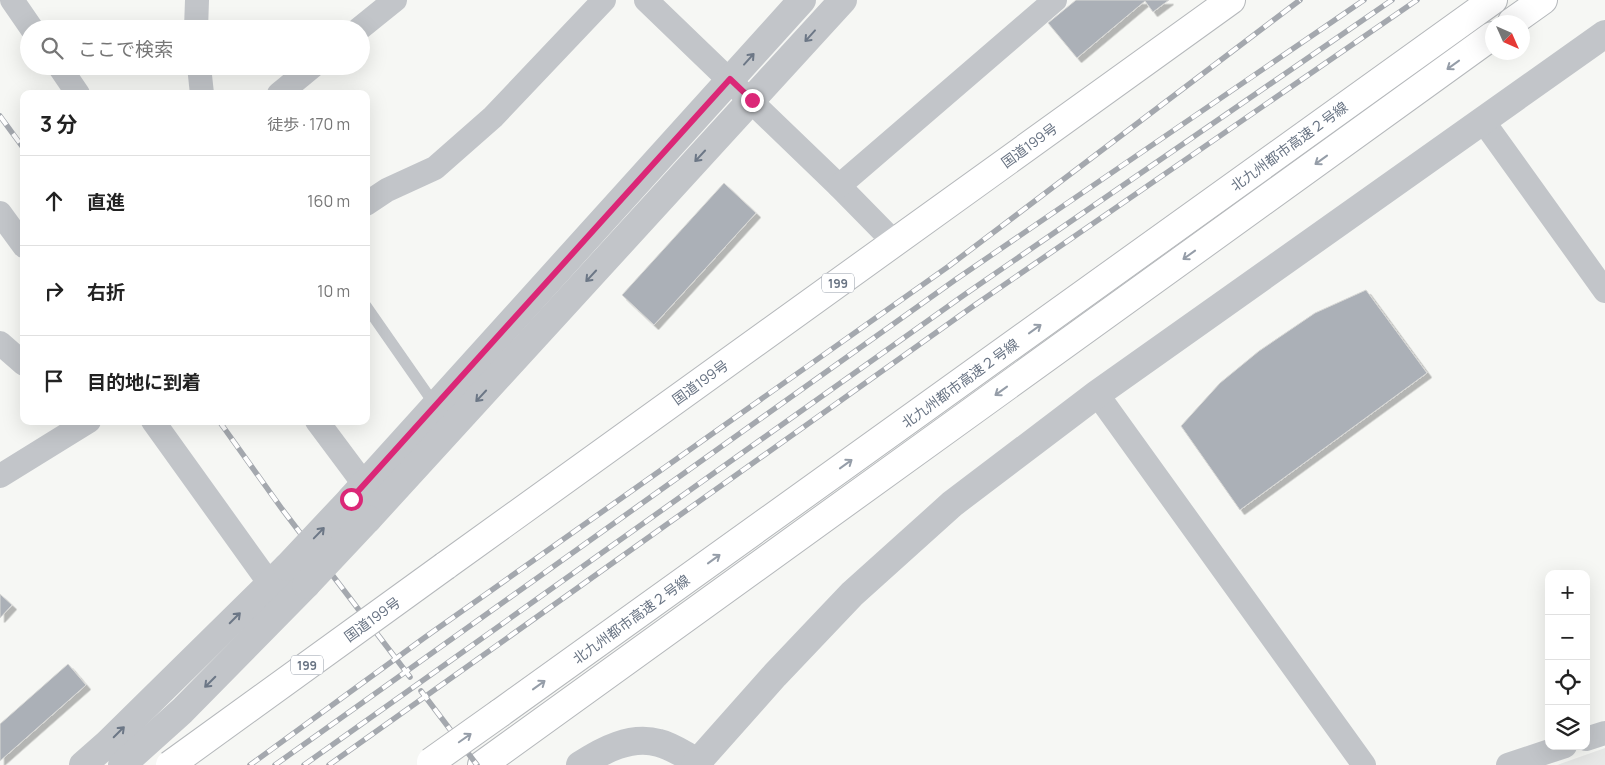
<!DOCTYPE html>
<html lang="ja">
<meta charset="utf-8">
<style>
:root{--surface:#fff;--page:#f6f6f6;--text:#222;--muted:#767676;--line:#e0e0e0}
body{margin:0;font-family:Manrope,"Noto Sans JP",sans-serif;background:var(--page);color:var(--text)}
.controls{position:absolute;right:15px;bottom:15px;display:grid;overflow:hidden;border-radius:10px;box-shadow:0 5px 20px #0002}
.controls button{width:45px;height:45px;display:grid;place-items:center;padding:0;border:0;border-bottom:1px solid var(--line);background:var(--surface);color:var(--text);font:25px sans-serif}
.compass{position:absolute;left:1485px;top:15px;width:45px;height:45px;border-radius:50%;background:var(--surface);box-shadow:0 5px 20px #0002;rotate:135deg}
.stop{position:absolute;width:15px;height:15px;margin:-11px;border:4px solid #db2777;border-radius:50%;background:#fff}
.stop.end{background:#db2777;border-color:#fff;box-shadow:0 1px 5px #0008}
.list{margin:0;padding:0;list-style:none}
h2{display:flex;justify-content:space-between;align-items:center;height:65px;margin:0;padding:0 20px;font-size:21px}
h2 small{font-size:16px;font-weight:400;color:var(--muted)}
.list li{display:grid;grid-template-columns:32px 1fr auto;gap:15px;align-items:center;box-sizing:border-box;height:90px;padding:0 20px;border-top:1px solid var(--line)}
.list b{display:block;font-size:19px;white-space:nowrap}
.list em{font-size:16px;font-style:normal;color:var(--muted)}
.icon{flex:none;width:28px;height:28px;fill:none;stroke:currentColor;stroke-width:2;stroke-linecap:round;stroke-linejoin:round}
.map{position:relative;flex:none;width:1605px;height:765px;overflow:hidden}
.search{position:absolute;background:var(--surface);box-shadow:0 5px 20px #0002;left:20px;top:20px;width:350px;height:55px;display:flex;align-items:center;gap:12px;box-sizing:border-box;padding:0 18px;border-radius:28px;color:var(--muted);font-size:19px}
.panel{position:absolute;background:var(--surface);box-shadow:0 5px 20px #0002;left:20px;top:90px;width:350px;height:335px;border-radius:10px}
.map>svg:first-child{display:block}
.built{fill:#e7e8e7}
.building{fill:#abb0b7;stroke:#d8d8d6;filter:url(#shadow)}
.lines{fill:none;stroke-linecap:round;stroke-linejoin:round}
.trunk-casing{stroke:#b5b8bb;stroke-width:30}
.motorway-casing{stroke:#b5b8bb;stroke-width:30}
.service{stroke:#c2c5c9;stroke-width:11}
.minor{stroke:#c2c5c9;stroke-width:24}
.tertiary{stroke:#c2c5c9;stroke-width:28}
.trunk{stroke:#fff;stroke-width:28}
.motorway{stroke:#fff;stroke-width:28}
.rail-casing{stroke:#a4a8ae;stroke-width:5.5}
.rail{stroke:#fff;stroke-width:4;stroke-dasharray:11;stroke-linecap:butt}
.trunk-bridge-casing{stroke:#b5b8bb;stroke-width:30;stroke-linecap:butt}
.motorway-bridge-casing{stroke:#b5b8bb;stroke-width:30;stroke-linecap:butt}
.tertiary-bridge{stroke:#c2c5c9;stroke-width:28}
.trunk-bridge{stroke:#fff;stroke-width:28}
.motorway-bridge{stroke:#fff;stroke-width:28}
.oneway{stroke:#6c7786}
.oneway2{stroke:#959da8}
.route{stroke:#db2777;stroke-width:6}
.labels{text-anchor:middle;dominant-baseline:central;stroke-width:5;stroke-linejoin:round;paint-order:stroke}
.shield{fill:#fff;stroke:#959da8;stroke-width:1}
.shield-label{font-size:12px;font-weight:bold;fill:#687383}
.street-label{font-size:14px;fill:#687383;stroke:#fff}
</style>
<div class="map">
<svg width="1605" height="765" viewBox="0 0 1605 765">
<defs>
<filter id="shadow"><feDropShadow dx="4.5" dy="4.5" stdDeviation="0" flood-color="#0004"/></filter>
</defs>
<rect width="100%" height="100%" fill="#f6f7f4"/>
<path class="built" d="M 1605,748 L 1605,765 L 1557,765 Z"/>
<g class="building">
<path d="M 1076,0 L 1169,0 L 1153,12 L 1145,1 L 1077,58 L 1048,23 Z"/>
<path d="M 724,183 L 756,213 L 654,325 L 622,295 Z"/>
<path d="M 1366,290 L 1427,373 L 1240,510 L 1181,426 L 1220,383 L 1259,351 L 1315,313 Z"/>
<path d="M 0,594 L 12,605 L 0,618 Z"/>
<path d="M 68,664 L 86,685 L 0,761 L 0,724 Z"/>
</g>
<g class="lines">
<defs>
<path id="trunk" d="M 445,566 L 1231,0"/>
<g id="motorway">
<path d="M 1512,22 L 1543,0"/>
<path d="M 500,713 L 1493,0"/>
<path d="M 482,765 L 1492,36"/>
</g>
</defs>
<use href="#trunk" class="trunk-casing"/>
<use href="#motorway" class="motorway-casing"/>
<path class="service" d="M 366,306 L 435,405"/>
<g class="minor">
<path d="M 12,0 L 32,29"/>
<path d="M 646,0 L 839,186 L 894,242"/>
<path d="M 196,29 L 197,0"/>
<path d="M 359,29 L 395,0"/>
<path d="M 59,66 L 78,94"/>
<path d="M 199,66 L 202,94"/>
<path d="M 279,94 L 313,66"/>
<path d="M 1483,121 L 1605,291"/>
<path d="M 839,186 L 1055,0"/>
<path d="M 366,204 L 387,190 L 435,168 L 493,117 L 604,0"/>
<path d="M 0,213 L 24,246"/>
<path d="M 0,343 L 24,364"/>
<path d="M 1097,394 L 1364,765"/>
<path d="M 153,421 L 270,584"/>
<path d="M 317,421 L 364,484"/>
<path d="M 0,476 L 89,421"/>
<path d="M 1586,739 L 1605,733"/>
<path d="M 1508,765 L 1565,746"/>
</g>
<g class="tertiary">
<path d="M 351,499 L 802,0"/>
<path d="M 368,519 L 843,0"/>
<path d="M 83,765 L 108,743 L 287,567"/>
<path d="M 122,765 L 182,711 L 306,585"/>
<path d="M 580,765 C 603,750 631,735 659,743 C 672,746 686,756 698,762"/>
<path d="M 695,765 L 775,675 L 852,594 L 952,504 L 1097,394 L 1605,34"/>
</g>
<use href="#trunk" class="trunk"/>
<use href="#motorway" class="motorway"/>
<defs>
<g id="rail">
<path d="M 0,116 L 24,149"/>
<path d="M 219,421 L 282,509 L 410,677"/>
<path d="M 421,691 L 477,765"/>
<path d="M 250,765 L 424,638 L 949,266 L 1300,0"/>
<path d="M 275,765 L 955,280 L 1364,0"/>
<path d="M 304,765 L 964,295 L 1392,0"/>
<path d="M 329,765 L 972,307 L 1417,0"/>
</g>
</defs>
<use href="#rail" class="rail-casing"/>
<use href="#rail" class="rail"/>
<defs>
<path id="trunk-bridge" d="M 170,765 L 445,566"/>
<path id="motorway-bridge" d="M 431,762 L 500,713"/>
</defs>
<use href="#trunk-bridge" class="trunk-bridge-casing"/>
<use href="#motorway-bridge" class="motorway-bridge-casing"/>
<g class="tertiary-bridge">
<path d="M 287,567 L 351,499"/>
<path d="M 306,585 L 368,519"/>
</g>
<use href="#trunk-bridge" class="trunk-bridge"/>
<use href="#motorway-bridge" class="motorway-bridge"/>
</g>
<defs><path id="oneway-shaft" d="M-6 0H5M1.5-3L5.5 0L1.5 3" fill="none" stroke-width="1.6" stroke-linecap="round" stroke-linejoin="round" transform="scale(1.25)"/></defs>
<g class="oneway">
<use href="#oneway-shaft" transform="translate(810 36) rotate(132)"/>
<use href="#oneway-shaft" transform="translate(749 59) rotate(-48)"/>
<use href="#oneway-shaft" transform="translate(700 156) rotate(133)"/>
<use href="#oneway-shaft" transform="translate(591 276) rotate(133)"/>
<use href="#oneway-shaft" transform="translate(481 396) rotate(133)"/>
<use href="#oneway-shaft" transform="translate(319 533) rotate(-46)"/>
<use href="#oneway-shaft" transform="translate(235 618) rotate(-45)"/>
<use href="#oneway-shaft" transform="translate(210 682) rotate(135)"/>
<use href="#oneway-shaft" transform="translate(119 732) rotate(-45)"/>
</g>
<g class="oneway2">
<use href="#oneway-shaft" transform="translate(1453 65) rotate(144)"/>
<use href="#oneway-shaft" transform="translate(1321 160) rotate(144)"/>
<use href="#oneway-shaft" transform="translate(1189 255) rotate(144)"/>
<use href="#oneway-shaft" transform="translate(1035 329) rotate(-36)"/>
<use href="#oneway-shaft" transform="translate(1001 391) rotate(144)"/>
<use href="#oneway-shaft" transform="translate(846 464) rotate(-36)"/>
<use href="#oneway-shaft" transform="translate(714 559) rotate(-36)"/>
<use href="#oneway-shaft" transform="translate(539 685) rotate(-36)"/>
<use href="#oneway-shaft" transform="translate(465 738) rotate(-35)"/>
</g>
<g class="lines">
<path class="route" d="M 351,499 L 730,79 L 752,100"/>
</g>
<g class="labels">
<g class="shield">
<rect x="822" y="273.5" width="32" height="19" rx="4"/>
<rect x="291" y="655.5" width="32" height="19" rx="4"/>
</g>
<g class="shield-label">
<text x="838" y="283">199</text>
<text x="307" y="665">199</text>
</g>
<g class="street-label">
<text transform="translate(1029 145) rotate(-36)">国道199号</text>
<text transform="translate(1289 146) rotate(-36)">北九州都市高速２号線</text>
<text transform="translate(700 382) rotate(-36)">国道199号</text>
<text transform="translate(960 383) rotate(-36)">北九州都市高速２号線</text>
<text transform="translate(372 619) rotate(-36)">国道199号</text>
<text transform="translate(631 619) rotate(-36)">北九州都市高速２号線</text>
</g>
</g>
</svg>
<div class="controls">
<button>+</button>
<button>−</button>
<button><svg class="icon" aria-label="locate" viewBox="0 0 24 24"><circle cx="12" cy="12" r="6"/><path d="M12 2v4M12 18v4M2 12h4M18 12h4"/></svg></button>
<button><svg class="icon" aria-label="layers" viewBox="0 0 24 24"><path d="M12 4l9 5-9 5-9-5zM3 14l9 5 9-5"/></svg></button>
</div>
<svg class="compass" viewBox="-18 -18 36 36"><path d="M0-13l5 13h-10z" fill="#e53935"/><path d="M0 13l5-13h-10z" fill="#767676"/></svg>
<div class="stop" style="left:351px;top:499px"></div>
<div class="stop end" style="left:752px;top:100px"></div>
<div class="search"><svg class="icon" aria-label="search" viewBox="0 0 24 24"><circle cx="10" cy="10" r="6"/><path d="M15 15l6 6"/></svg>ここで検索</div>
<section class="panel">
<h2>3 分<small>徒歩 · 170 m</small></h2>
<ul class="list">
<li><svg class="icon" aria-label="ahead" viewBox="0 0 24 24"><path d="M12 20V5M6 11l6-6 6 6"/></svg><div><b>直進</b></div><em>160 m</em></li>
<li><svg class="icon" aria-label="right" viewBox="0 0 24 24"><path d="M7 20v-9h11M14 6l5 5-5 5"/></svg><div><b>右折</b></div><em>10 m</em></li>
<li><svg class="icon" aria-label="arrive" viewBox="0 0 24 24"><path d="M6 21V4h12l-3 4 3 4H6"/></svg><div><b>目的地に到着</b></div></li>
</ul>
</section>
</div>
